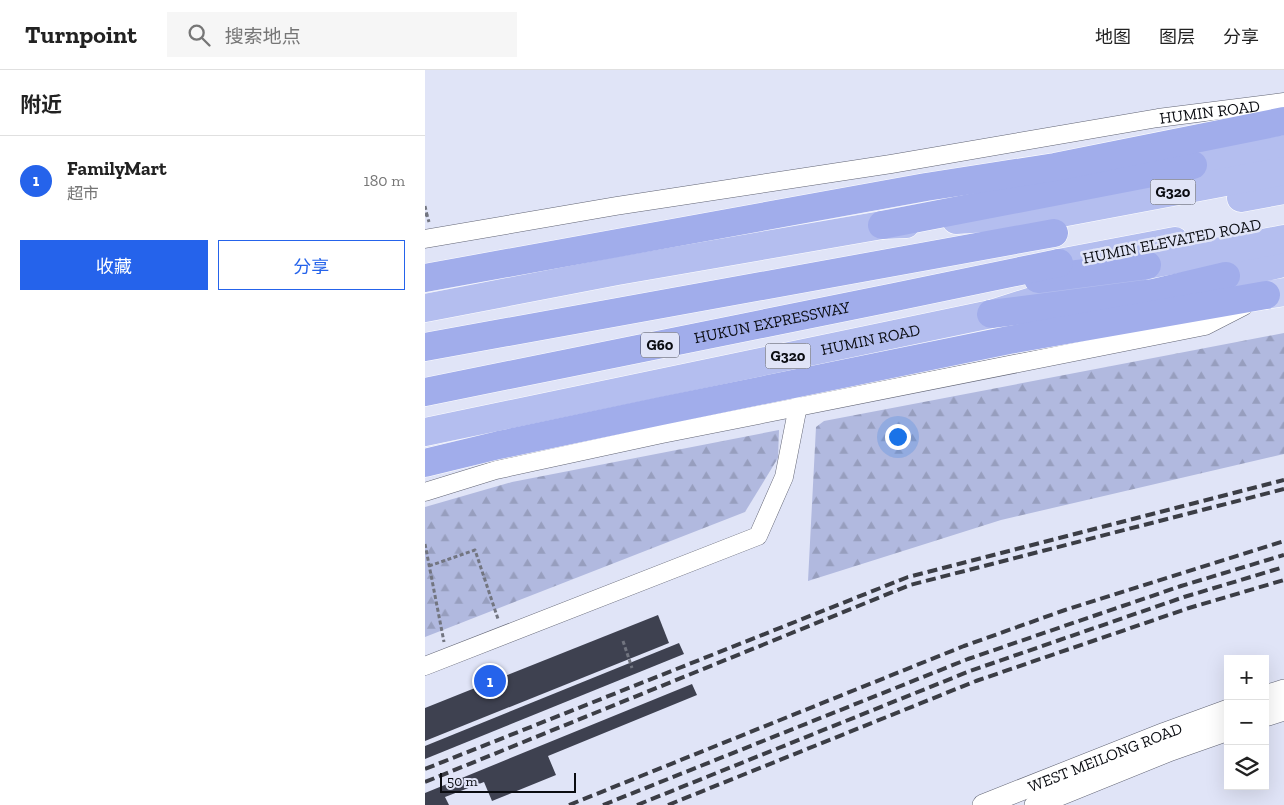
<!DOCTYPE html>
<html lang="zh">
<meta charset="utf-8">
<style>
:root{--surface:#fff;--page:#f6f6f6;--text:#222;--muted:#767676;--line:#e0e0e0;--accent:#2563eb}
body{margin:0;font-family:"Zilla Slab","Noto Sans SC",serif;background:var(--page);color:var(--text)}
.controls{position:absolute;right:15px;bottom:15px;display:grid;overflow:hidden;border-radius:0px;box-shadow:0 5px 20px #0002}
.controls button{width:45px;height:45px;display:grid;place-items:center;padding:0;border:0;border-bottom:1px solid var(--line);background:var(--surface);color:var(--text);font:25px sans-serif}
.scale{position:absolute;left:15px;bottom:12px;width:136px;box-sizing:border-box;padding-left:5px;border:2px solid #0a0c11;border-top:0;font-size:14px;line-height:18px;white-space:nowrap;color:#0a0c11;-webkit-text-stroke:4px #e0e4f7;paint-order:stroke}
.you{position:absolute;left:472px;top:366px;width:18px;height:18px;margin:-12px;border:4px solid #fff;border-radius:50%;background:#1a73e8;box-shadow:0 0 0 8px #1a73e833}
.badge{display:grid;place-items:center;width:32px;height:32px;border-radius:50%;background:var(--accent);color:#fff;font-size:16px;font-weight:700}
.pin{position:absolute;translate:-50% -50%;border:2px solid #fff;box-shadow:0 1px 5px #0006}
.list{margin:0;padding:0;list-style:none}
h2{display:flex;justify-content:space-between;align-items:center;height:65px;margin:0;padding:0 20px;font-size:21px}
h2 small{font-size:16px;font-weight:400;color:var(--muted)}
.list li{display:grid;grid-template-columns:32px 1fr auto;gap:15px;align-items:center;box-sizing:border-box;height:90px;padding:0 20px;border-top:1px solid var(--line)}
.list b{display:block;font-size:19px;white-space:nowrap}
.list p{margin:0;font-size:16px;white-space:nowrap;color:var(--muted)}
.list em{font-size:16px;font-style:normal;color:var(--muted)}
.actions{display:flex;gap:10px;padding:15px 20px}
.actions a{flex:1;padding:11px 0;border:1px solid var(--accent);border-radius:0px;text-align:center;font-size:18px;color:var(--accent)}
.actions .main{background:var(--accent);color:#fff}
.icon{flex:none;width:28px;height:28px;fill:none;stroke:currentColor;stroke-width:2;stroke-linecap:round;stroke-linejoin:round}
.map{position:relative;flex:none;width:859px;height:735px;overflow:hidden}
header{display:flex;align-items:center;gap:30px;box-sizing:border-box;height:70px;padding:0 25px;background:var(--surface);border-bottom:1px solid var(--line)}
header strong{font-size:24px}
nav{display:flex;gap:28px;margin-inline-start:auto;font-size:18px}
.search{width:350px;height:45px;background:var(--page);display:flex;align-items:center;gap:12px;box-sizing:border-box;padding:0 18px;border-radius:0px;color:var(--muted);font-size:19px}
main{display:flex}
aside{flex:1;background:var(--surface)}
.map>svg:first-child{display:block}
.forest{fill:url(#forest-firs)}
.building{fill:#3e4150}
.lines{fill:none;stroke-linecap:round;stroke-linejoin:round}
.minor-casing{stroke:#616474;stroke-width:19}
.tertiary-casing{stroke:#616474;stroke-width:22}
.primary-casing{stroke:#fff;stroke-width:29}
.trunk-casing{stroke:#fff;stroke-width:29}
.motorway-casing{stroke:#fff;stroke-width:29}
.path{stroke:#727580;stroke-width:3;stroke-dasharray:4 2.5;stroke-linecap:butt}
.minor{stroke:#fff;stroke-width:18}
.tertiary{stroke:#fff;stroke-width:21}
.primary{stroke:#c7cef3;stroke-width:28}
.trunk{stroke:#b4beef;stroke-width:28}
.motorway{stroke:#a1adeb;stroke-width:28}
.rail{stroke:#3b3d45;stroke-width:4;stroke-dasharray:10 5;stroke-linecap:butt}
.labels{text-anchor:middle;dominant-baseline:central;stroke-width:5;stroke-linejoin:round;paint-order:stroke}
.shield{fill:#e0e4f7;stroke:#4a4d56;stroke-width:1}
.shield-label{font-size:15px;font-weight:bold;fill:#0a0c11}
.street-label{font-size:16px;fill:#0a0c11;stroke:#e0e4f7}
</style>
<header>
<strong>Turnpoint</strong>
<div class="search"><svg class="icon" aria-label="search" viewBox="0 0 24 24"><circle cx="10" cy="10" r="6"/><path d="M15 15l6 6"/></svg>搜索地点</div>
<nav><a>地图</a><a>图层</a><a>分享</a></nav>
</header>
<main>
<aside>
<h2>附近<small></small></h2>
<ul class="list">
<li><span class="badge">1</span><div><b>FamilyMart</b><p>超市</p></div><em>180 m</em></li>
</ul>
<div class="actions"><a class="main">收藏</a><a>分享</a></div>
</aside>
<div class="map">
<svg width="859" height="735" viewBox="0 0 859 735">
<defs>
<pattern id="forest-firs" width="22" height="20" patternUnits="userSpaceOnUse" patternTransform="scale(1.25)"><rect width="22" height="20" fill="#b1b9df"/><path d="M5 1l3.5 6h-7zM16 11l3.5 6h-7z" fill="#979ebe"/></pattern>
</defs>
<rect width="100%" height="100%" fill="#e0e4f7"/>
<g class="forest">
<path d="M 859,263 L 859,384 L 576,450 L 383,511 L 391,357 L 399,351 Z"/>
<path d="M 354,360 L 353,388 L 320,442 L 0,567 L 0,437 L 87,412 Z"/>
</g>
<g class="building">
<path d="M 233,545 L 244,573 L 0,671 L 0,638 Z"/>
<path d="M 254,573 L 259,584 L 0,689 L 0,676 Z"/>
<path d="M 267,614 L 272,625 L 123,686 L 131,705 L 67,731 L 59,712 L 20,727 L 24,735 L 0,735 L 0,723 Z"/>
</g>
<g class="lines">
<defs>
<g id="minor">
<path id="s1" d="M 0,169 L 191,136 L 466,94 L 733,48 L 859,32"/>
<path d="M 0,422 L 71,400 L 237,364 L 780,256 L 819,236"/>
<path d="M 0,596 L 333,466 L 359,407 L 373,336"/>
</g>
<g id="tertiary">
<path d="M 840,626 L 859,620"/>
<path d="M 840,646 L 859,640"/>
<path id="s2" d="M 558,735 L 740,663 L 803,640"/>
<path d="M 610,735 L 746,680 L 803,660"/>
</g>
<path id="primary" d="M 841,225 L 859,222"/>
<g id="trunk">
<path d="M 768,95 L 859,79"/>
<path d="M 816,128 L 859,120"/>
<path d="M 531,150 L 636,143 L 859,101"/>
<path d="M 634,193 L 750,171"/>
<path d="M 801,206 L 859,193"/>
<path d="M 0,238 L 192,201 L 457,155 L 481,154"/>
<path id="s3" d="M 0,362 L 566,244 L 722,195 L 859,169"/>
</g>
<g id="motorway">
<path d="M 457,155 L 768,95"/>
<path d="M 0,208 L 501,117 L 630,97 L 859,51"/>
<path d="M 613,209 L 722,195"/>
<path d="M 566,244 L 729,223 L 801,206"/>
<path d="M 0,277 L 629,163"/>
<path id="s4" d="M 0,322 L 470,227 L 634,193"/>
<path d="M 0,393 L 74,375 L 236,341 L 584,270 L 841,225"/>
</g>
</defs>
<use href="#minor" class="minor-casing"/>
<use href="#tertiary" class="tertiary-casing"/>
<use href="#primary" class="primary-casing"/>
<use href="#trunk" class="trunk-casing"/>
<use href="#motorway" class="motorway-casing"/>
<g class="path">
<path d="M 0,136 L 2,145"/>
<path d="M 0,145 L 2,145 L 4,152"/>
<path d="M 0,474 L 19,572"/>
<path d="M 4,496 L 50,480 L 73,549"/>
<path d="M 198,571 L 207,598"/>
</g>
<use href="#minor" class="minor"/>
<use href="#tertiary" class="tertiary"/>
<use href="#primary" class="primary"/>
<use href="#trunk" class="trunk"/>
<use href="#motorway" class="motorway"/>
<g class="rail">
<path d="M 0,699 L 483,507 L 859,410"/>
<path d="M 0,712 L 485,515 L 859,419"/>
<path d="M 144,735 L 539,576 L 640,540 L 859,471"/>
<path d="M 178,735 L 543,589 L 756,516 L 859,485"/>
<path d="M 212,735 L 545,601 L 759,527 L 859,497"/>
<path d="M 243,735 L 551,611 L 764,538 L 859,510"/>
</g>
</g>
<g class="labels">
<g class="shield">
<rect x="725.5" y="109.5" width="45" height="25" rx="4"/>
<rect x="216" y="262.5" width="38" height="25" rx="4"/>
<rect x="340.5" y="273.5" width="45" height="25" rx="4"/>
</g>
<g class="shield-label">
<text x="748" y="122">G320</text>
<text x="235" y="275">G60</text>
<text x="363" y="286">G320</text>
</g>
<g class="street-label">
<text stroke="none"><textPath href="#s1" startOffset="795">HUMIN ROAD</textPath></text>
<text transform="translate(747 171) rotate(-11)">HUMIN ELEVATED ROAD</text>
<text stroke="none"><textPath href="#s4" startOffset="354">HUKUN EXPRESSWAY</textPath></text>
<text stroke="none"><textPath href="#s3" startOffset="455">HUMIN ROAD</textPath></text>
<text stroke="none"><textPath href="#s2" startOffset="131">WEST MEILONG ROAD</textPath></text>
</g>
</g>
</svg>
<div class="controls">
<button>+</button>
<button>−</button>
<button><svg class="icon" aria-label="layers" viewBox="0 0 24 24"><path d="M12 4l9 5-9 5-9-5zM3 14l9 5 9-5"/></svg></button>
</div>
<div class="scale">50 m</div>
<div class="you"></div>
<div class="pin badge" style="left:65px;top:611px">1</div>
</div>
</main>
